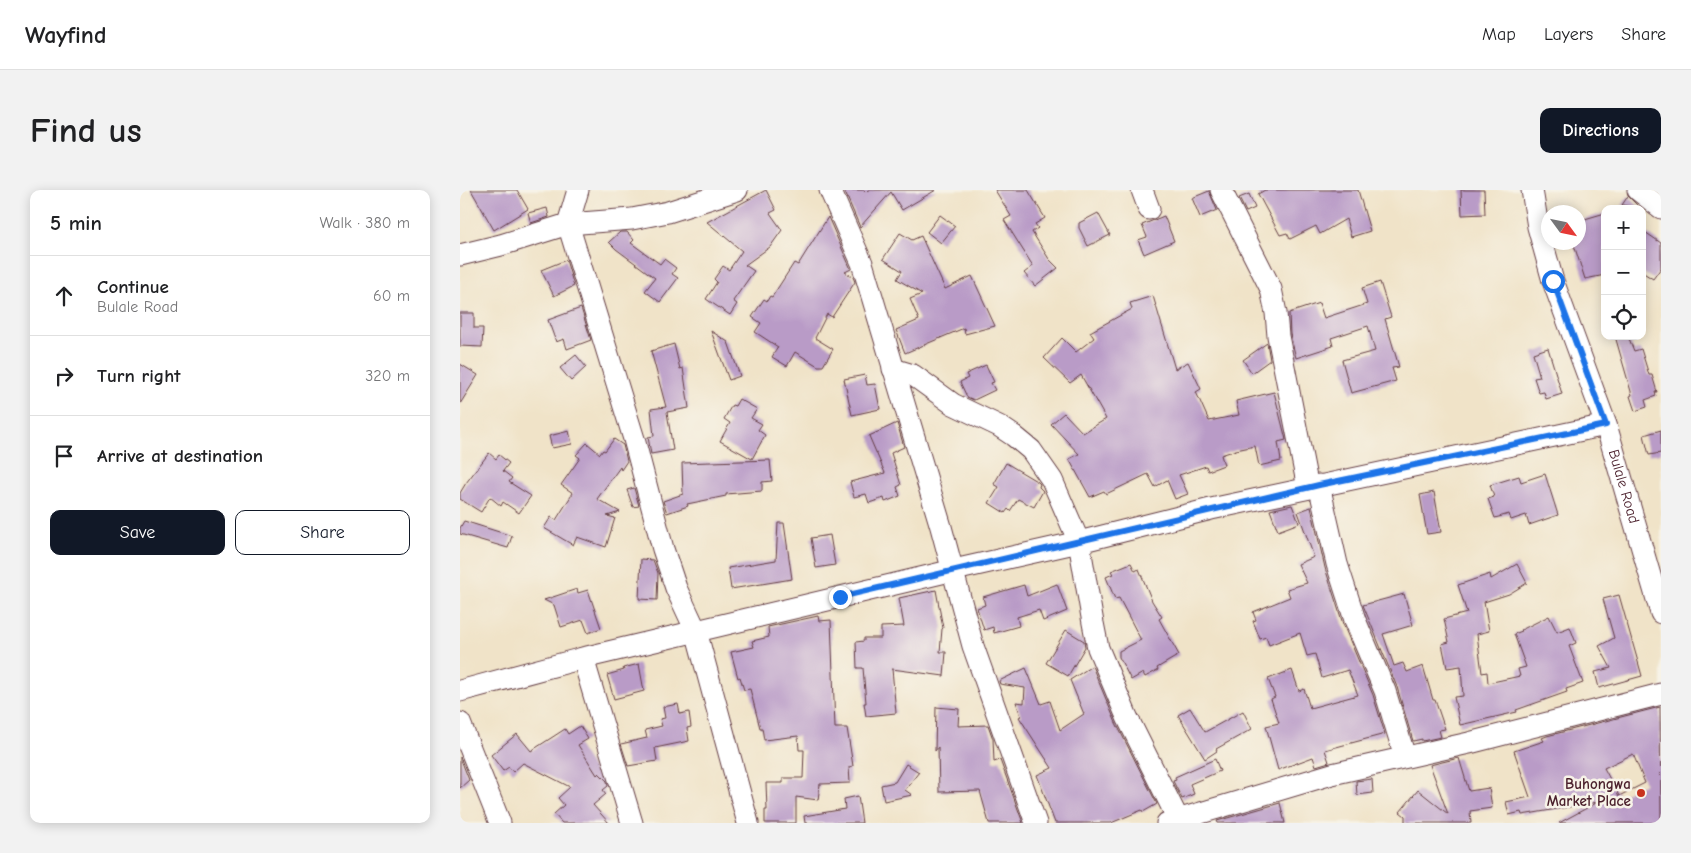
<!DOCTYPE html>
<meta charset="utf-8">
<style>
:root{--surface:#fff;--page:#f2f2f2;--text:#202124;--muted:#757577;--line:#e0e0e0;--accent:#111827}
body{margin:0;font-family:"Comic Neue",sans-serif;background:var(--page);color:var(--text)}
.controls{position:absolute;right:15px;top:15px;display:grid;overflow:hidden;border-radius:10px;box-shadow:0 2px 12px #0003}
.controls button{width:45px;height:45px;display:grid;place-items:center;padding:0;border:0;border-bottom:1px solid var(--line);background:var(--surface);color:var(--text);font:25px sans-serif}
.compass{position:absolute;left:1081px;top:15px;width:45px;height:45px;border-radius:50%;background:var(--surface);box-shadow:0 2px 12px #0003;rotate:123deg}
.stop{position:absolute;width:15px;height:15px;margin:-11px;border:4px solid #1a73e8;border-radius:50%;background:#fff}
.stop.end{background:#1a73e8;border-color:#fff;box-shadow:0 1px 5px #0008}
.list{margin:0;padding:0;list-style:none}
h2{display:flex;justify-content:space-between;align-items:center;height:65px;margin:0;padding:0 20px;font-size:21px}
h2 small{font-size:16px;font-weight:400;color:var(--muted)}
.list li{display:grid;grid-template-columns:32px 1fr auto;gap:15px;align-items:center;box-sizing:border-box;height:80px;padding:0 20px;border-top:1px solid var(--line)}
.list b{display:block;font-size:19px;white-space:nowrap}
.list p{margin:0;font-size:16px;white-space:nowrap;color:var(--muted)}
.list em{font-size:16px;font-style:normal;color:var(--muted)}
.actions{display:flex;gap:10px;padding:15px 20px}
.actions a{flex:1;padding:11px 0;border:1px solid var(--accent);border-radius:10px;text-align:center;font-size:18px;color:var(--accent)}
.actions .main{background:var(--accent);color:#fff}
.icon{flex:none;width:28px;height:28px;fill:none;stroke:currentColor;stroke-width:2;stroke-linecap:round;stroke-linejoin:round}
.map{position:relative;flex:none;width:1201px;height:633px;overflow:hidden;border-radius:10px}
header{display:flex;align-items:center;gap:30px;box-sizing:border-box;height:70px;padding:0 25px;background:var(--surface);border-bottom:1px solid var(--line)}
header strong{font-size:24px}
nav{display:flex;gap:28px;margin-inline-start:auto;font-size:18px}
.intro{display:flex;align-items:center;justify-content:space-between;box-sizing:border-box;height:120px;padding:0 30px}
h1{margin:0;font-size:35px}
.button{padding:12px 22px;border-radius:10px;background:var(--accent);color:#fff;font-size:18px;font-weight:700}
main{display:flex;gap:30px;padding:0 30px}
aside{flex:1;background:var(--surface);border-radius:10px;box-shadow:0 2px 12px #0003}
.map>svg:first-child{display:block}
.building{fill:#b99bc7;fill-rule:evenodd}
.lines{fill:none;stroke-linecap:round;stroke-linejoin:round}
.minor-casing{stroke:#633c43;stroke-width:23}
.minor{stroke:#fff;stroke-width:21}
.route{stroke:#1a73e8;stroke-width:6}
.poi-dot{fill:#c8321e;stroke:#f7f3e8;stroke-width:2}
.labels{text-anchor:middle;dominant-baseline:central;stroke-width:5;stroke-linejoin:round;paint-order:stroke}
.street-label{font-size:15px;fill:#4a1f2b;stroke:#f7f3e8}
.poi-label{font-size:15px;font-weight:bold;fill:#4a1f2b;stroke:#f7f3e8;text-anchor:end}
</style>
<header>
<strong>Wayfind</strong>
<nav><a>Map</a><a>Layers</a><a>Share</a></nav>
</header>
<div class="intro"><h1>Find us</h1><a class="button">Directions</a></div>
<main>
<aside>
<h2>5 min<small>Walk · 380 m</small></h2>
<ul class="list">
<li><svg class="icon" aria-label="ahead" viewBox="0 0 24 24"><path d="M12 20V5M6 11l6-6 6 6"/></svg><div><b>Continue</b><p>Bulale Road</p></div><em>60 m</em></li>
<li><svg class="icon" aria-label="right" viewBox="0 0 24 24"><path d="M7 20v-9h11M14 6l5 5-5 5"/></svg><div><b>Turn right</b></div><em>320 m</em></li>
<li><svg class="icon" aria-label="arrive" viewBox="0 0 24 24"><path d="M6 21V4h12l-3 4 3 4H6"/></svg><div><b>Arrive at destination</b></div></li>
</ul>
<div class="actions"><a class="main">Save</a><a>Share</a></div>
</aside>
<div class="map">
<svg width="1201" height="633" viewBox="0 0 1201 633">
<rect width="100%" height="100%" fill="#f7f3e8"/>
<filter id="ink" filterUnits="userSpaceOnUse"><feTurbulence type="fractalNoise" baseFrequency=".02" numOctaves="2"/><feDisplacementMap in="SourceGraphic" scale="10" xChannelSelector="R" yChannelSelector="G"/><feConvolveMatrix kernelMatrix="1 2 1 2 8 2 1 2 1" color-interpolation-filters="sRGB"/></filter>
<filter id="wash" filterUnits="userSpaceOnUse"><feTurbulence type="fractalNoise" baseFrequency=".0096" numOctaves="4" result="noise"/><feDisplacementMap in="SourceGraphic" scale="20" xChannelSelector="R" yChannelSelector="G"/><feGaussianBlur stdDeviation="1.12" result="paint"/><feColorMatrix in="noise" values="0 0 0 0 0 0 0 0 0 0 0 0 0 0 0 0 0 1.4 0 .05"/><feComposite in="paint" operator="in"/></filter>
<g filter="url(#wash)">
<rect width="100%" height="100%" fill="#f0e3c8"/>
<g id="blocks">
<g class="building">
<path d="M 11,0 L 57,0 L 68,19 L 34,40 Z"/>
<path d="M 306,0 L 316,20 L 310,23 L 322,40 L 310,57 L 285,75 L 294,81 L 273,111 L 277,114 L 270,125 L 246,109 L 257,92 L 254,89 L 263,76 L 269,80 L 282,61 L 247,32 Z"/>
<path d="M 384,0 L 404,0 L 406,2 L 408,0 L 476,0 L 442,20 L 431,2 L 400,37 Z"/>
<path d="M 535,0 L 568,0 L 585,28 L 575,34 L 578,38 L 572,42 L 589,69 L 598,78 L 575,96 L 564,83 L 573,76 L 544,30 L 551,26 Z"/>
<path d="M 805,0 L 898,0 L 910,41 L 891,47 L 886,29 L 860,44 L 856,36 L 830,49 L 827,43 L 820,45 L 798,4 Z"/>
<path d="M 1001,0 L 1024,0 L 1025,24 L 1002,25 Z"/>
<path d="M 749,1 L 757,20 L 740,27 L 732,8 Z"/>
<path d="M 789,4 L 795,18 L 786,22 L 779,8 Z"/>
<path d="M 1168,6 L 1180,18 L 1180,19 L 1162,15 Z"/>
<path d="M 87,18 L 89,27 L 71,33 L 68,23 Z"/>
<path d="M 638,23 L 650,45 L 628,56 L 619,38 L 619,33 Z"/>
<path d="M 1145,23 L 1145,85 L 1125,89 L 1113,52 L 1118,52 L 1118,31 Z"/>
<path d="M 480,25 L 495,36 L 481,53 L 467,42 Z"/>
<path d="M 704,26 L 714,51 L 684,64 L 678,50 L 687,47 L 682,35 Z"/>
<path d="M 368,27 L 390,77 L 391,79 L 385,82 L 393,87 L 395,92 L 372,127 L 367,124 L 355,148 L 373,159 L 363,176 L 358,176 L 335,162 L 327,176 L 312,167 L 318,157 L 295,142 L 301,133 L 292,127 L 304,109 L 307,111 L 310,106 L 312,107 L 334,73 L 338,75 Z"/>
<path d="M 1182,40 L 1201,53 L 1201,78 L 1193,89 L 1182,82 Z"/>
<path d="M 160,42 L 167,42 L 174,50 L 171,53 L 200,74 L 204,69 L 216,78 L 212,84 L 218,88 L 200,112 L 185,101 L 195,88 L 156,59 L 149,52 Z"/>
<path d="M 440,43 L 452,50 L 461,46 L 485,99 L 512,86 L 535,136 L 505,144 L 504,138 L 445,163 L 436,140 L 459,130 L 450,109 L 462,104 L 437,89 L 442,81 L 423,69 Z"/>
<path d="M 106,70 L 114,96 L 94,106 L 81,80 Z"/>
<path d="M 920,92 L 931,127 L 925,129 L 939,177 L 932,178 L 936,191 L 891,203 L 882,170 L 915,161 L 908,136 L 871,148 L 873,156 L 836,168 L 830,144 L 829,123 L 859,113 L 864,128 L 907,114 L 902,98 Z"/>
<path d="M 693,106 L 715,179 L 728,172 L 741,199 L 736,202 L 749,231 L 779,225 L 776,211 L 814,202 L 826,250 L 818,252 L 821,271 L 799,276 L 795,256 L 776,260 L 761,265 L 764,275 L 748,281 L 746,276 L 719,285 L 728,304 L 715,309 L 707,290 L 695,297 L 688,284 L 646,304 L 644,301 L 630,307 L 609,269 L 619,264 L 591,234 L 604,223 L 623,243 L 646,229 L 621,185 L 610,193 L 584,168 L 602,148 L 616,162 L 634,148 L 630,142 L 672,119 L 670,113 Z"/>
<path d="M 121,118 L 131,150 L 107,159 L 104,149 L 96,152 L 88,130 Z"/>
<path d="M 0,123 L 14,123 L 14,138 L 23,138 L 22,157 L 0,156 Z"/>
<path d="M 251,141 L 268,152 L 280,186 L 269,190 Z"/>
<path d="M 1155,146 L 1168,146 L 1174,161 L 1181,159 L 1189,185 L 1192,185 L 1197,202 L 1195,202 L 1196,206 L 1185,210 L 1187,217 L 1175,221 L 1170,206 L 1172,205 Z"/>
<path d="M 807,153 L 810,170 L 792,183 L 783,170 Z"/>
<path d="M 214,154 L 220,179 L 223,178 L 229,218 L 207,222 L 213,260 L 191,264 L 188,247 L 194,246 L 191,219 L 206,217 L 191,161 Z"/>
<path d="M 1088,158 L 1102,204 L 1086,209 L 1084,202 L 1079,203 L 1074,188 L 1080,187 L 1073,163 Z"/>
<path d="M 116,165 L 126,177 L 111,191 L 100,178 Z"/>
<path d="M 0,174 L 18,185 L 0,214 Z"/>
<path d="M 526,175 L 534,192 L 531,193 L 535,200 L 514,210 L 507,207 L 500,192 L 508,188 L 506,184 Z"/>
<path d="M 405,185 L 407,195 L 415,194 L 420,219 L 392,225 L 384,189 Z"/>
<path d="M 279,209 L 297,219 L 291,228 L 302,234 L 298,240 L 305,245 L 292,269 L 260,251 L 270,233 L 264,229 L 272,215 L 275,216 Z"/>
<path d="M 437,233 L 444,257 L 431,263 L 441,295 L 437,297 L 440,306 L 425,312 L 424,308 L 409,313 L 406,304 L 394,307 L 390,292 L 425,283 L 409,246 Z"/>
<path d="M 1201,240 L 1201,263 L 1189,265 L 1184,245 Z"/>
<path d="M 109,241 L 112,254 L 92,258 L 89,246 Z"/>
<path d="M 154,249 L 163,255 L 167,271 L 161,280 L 160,277 L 137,309 L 160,322 L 147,326 L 155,328 L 146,357 L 117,347 L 113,355 L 84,338 L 91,327 L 96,330 L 113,303 L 101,295 L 120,268 L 116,265 L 127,253 L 140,264 L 143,260 L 145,261 Z"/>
<path d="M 29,263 L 36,269 L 39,265 L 49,273 L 43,281 L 52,288 L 49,292 L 71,306 L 59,323 L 43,312 L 41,316 L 30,307 L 21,322 L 0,309 L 0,303 L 6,293 Z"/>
<path d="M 310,270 L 312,291 L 302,292 L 302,301 L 266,304 L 266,306 L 227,314 L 228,316 L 207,323 L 203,311 L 223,304 L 222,273 Z"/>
<path d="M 546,273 L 578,292 L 580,294 L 579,297 L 583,301 L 574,317 L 558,309 L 550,321 L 548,319 L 545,323 L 529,313 L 539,297 L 534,294 Z"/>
<path d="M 1085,284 L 1098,325 L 1069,335 L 1066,325 L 1051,330 L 1049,324 L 1035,328 L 1028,309 L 1034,307 L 1030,295 L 1059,286 L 1061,292 Z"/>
<path d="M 174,298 L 179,316 L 173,317 L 167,300 Z"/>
<path d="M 974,302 L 981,342 L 967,344 L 960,305 Z"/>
<path d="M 832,315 L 839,333 L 818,341 L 810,320 Z"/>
<path d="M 851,317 L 865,378 L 883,434 L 913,505 L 925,544 L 865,560 L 869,572 L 856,576 L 853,567 L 818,580 L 806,536 L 819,533 L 811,509 L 815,507 L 808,489 L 832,480 L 839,501 L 844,499 L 850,518 L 898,505 L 888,480 L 862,488 L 855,464 L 847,466 L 840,443 L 809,455 L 806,447 L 800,449 L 793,431 L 796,430 L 793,422 L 830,407 L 827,399 L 847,393 L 838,374 L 854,367 L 838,322 Z"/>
<path d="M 4,331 L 52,346 L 48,358 L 0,344 L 0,338 Z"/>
<path d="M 318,333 L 324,333 L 332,389 L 271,399 L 268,378 L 316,370 Z"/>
<path d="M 370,345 L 375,375 L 356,378 L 351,348 Z"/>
<path d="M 181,369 L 193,370 L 198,383 L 197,410 L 179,409 Z"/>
<path d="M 671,373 L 675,381 L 679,379 L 692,411 L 702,427 L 699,429 L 719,465 L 697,478 L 698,480 L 685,487 L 683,483 L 671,490 L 659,467 L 659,461 L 681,450 L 659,408 L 655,409 L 646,387 L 653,384 L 651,381 Z"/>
<path d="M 1057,374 L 1067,393 L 1049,404 L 1024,412 L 1029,441 L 1017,444 L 1022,483 L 1027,482 L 1028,493 L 1060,486 L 1058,479 L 1066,477 L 1054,444 L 1062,441 L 1061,440 L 1089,426 L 1097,442 L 1110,437 L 1116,453 L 1109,456 L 1123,493 L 1106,499 L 1107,502 L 1056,520 L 1057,522 L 1000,535 L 994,507 L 1003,506 L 1001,476 L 987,478 L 982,454 L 989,452 L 984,429 L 1007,423 L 998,395 L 1030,384 L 1031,389 Z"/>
<path d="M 597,394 L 607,421 L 583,431 L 579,420 L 557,427 L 559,436 L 534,443 L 533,437 L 524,440 L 517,418 L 525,415 L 523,407 L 564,395 L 567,406 Z"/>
<path d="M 117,399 L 118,403 L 128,400 L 141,438 L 128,443 L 123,430 L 101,437 L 94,415 L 84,410 Z"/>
<path d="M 476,400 L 483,438 L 482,439 L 480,462 L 486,462 L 484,486 L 432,479 L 436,523 L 406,526 L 404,513 L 406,513 L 403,478 L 397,478 L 396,452 L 404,451 L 404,448 L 421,448 L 421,437 L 444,436 L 439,408 Z"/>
<path d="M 944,404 L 953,435 L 923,444 L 934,476 L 943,473 L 947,482 L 963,476 L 973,510 L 975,510 L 985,539 L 979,540 L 981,547 L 962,551 L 962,549 L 953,551 L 937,497 L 903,415 Z"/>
<path d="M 1159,405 L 1182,486 L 1139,498 L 1135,482 L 1151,478 L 1139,456 L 1154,448 L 1143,409 Z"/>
<path d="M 358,426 L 359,431 L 371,430 L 375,538 L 387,538 L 393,576 L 389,577 L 390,593 L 360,594 L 358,610 L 336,607 L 336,633 L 305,633 L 305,620 L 307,620 L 306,593 L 323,593 L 323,588 L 343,588 L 344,560 L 339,560 L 338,546 L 304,550 L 302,538 L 300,538 L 290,499 L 284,500 L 280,487 L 278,488 L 271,462 L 294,457 L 292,451 L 309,447 L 308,437 Z"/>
<path d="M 606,440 L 624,451 L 625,457 L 608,486 L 586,473 Z"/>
<path d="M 179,474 L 184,501 L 154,509 L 147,485 L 164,480 L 163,478 Z"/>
<path d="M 632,476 L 656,533 L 697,614 L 683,622 L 682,620 L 651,633 L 595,633 L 577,585 L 592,578 L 559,527 L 561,526 L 556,512 L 564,513 L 565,498 L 540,494 L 539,491 L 566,478 L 581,514 L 590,511 L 600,540 L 624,524 L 610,490 Z"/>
<path d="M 218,514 L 220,524 L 229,522 L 231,537 L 227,538 L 229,551 L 195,558 L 197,571 L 168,576 L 161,554 L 187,548 L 185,540 L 202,536 L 200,529 L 205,528 L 203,517 Z"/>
<path d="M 476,517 L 499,519 L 498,536 L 528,535 L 533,549 L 534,572 L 540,570 L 563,633 L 529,633 L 520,601 L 479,602 L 478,557 L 475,561 Z"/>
<path d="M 1200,517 L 1201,633 L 1099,633 L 1138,612 L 1062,625 L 1061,622 L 1049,625 L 1046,612 L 1070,607 L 1054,561 L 1084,551 L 1082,548 L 1087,546 ZM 1173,564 L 1185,593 L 1159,606 L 1144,578 Z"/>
<path d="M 730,518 L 745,542 L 783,521 L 792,539 L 756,559 L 757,561 L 745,569 L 718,525 Z"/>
<path d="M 120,536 L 128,549 L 118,555 L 137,585 L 139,583 L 147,591 L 148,596 L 143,600 L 146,604 L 133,615 L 149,633 L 102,633 L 94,624 L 104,615 L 98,608 L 110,597 L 63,573 L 53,582 L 49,577 L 43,581 L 31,565 L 57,544 L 71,561 L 105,539 L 108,544 Z"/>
<path d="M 0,567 L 9,590 L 0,598 Z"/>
<path d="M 999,568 L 1009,601 L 1029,598 L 1032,618 L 1010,621 L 1011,633 L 945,633 L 945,626 L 940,622 L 958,600 L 988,624 L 970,575 Z"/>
<path d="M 755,569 L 760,581 L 730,594 L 734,604 L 722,609 L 713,591 L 716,590 L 715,587 Z"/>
<path d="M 446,574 L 459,582 L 445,600 L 452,605 L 424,611 L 421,595 L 435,592 Z"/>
<path d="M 912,589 L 913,603 L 897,605 L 896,591 Z"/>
<path d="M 398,606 L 402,633 L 345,633 L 344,626 L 385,619 L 384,609 Z"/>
<path d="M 820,613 L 825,633 L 758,633 L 757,631 Z"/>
</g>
</g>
</g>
<g filter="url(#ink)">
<use href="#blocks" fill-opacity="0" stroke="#633c43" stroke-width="1"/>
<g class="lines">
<defs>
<g id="minor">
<path d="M 118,0 L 108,34 L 174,249 L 203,359 L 216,398 L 236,441 L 288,633"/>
<path d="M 370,0 L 402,73 L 481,337 L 513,456 L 576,633"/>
<path d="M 682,0 L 689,19"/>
<path d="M 761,0 L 811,99 L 816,123 L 818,146 L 848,298"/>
<path id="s1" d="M 1072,0 L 1078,37 L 1093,91 L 1146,235 L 1201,423"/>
<path d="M 1178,0 L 1201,18"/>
<path d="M 0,65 L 41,55 L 108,34 L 172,29 L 208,22 L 277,0"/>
<path d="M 433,179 L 453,185 L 493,214 L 539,236 L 554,246 L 571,260 L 592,290 L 619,352 L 633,433 L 638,458 L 667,527 L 720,633"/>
<path d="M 859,295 L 877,374 L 895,430 L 925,501 L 945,567"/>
<path d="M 123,468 L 172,633"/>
<path d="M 0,501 L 123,468 L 494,380 L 619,352 L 751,319 L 1146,235"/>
<path d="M 0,533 L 40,633"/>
<path d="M 707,633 L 872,584 L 1009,553 L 1201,504"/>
</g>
</defs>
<use href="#minor" class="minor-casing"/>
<use href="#minor" class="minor"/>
</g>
</g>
<g class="lines" filter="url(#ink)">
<path class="route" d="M 380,407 L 859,295 L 1146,235 L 1093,91"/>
</g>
<circle class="poi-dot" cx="1181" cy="603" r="5"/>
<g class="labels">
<g class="street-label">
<text stroke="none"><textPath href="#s1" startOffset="311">Bulale Road</textPath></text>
</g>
<g class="poi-label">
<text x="1171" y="594">Buhongwa<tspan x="1171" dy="17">Market Place</tspan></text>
</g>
</g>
</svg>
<div class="controls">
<button>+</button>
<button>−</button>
<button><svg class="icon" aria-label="locate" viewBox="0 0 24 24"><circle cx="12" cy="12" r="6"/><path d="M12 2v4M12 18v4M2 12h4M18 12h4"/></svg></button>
</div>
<svg class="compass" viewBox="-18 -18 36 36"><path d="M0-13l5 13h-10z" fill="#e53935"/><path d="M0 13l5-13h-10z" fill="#757577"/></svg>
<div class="stop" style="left:1093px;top:91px"></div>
<div class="stop end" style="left:380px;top:407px"></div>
</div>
</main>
